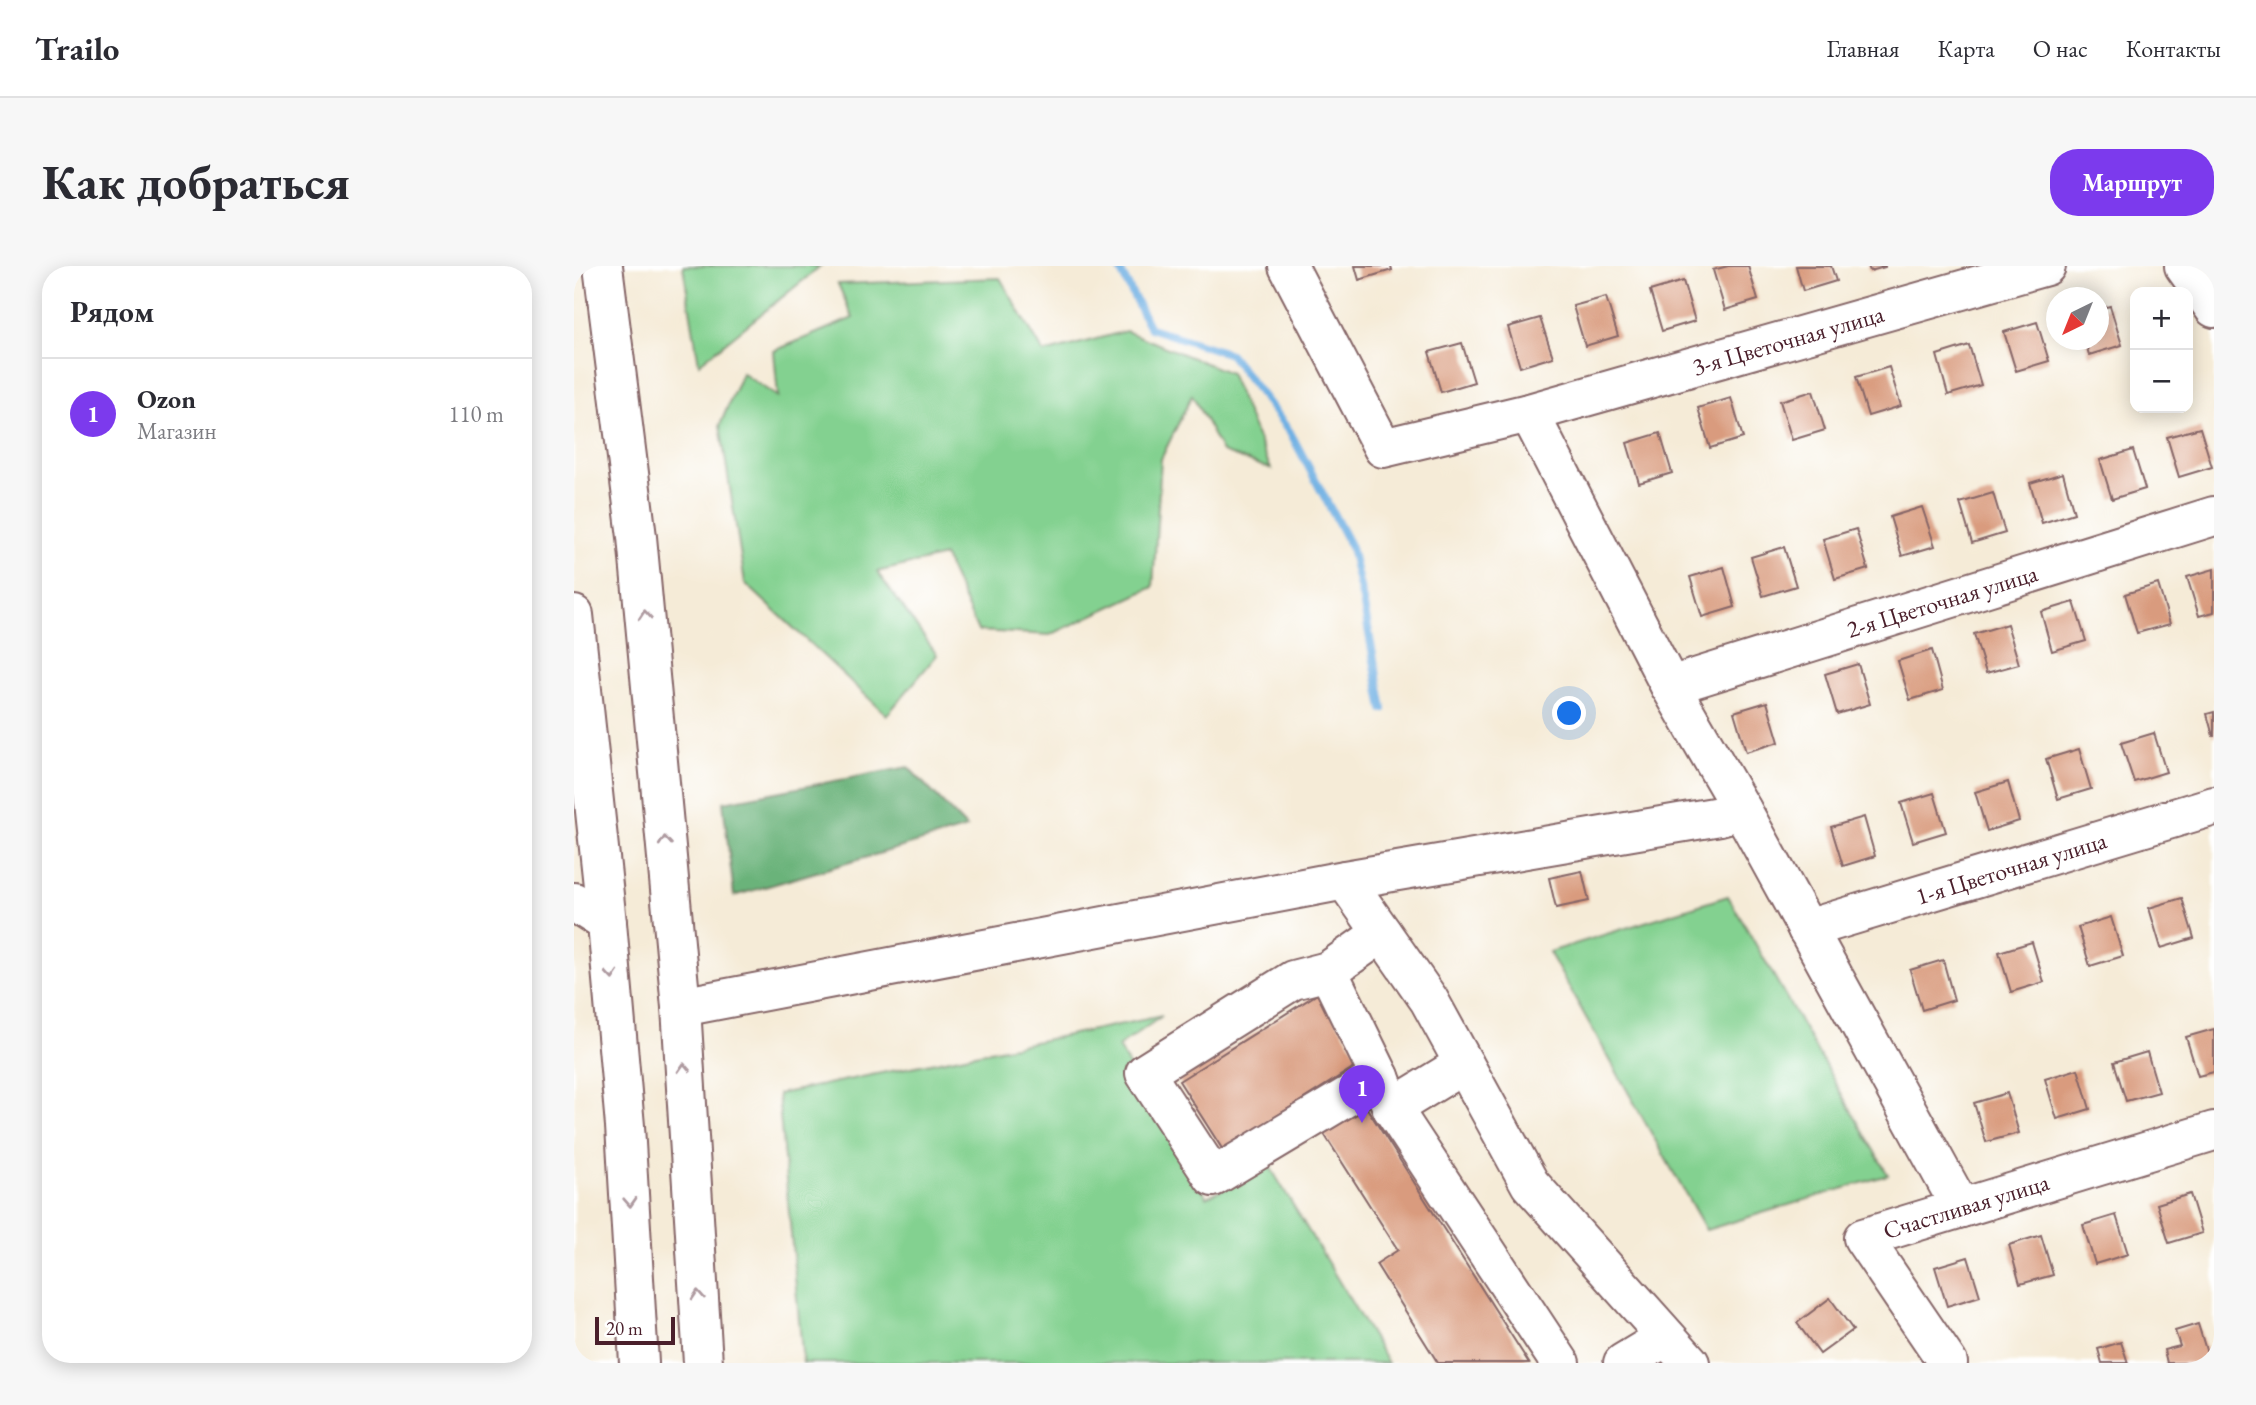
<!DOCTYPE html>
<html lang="ru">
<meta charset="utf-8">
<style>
:root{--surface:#fff;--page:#f7f7f7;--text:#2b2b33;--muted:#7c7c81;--line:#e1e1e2;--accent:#7c3aed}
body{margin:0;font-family:"EB Garamond",serif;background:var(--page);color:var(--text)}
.controls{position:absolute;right:21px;top:21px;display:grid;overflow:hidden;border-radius:14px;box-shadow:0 4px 18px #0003}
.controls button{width:63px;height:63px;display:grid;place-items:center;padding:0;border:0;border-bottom:2px solid var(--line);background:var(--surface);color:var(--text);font:35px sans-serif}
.compass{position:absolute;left:1472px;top:21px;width:63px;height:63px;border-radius:50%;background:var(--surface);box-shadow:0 4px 18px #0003;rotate:223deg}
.scale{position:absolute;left:21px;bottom:18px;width:80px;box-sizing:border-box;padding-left:7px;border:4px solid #4a1f2b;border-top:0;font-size:19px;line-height:24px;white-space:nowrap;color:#4a1f2b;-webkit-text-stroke:5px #fff;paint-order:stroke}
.you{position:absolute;left:996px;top:448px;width:24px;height:24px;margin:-18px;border:5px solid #fff;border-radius:50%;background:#1a73e8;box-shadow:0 0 0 10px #1a73e833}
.badge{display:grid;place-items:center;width:46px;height:46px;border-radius:50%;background:var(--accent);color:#fff;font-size:23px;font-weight:700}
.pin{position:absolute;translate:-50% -58px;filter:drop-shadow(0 2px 4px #0008)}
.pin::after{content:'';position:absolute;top:37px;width:24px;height:21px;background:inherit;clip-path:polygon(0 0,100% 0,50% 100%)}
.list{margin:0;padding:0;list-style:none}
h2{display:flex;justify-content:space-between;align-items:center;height:91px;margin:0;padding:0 28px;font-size:30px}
h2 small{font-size:23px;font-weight:400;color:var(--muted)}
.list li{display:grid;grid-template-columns:46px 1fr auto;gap:21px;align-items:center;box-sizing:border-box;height:112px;padding:0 28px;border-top:2px solid var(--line)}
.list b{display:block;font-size:26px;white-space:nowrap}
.list p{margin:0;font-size:23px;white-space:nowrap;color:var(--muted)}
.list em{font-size:23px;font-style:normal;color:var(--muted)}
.map{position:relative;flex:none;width:1640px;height:1097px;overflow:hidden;border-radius:28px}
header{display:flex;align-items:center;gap:42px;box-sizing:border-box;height:98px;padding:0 35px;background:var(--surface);border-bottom:2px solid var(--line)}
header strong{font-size:33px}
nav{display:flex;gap:38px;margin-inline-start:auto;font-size:24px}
.intro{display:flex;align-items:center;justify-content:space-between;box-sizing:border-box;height:168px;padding:0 42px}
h1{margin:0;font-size:49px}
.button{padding:18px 32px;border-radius:28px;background:var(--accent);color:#fff;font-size:24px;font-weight:700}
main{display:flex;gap:42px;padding:0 42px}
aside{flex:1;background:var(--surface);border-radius:28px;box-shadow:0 4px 18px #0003}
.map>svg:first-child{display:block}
.green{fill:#83d190;stroke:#66785e;stroke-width:2}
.forest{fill:#6ab37a;stroke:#5a6952;stroke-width:2}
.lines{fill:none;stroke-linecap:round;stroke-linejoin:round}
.stream{stroke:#6fb0e3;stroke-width:8}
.building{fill:#d99b7e}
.minor-casing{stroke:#866667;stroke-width:42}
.major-casing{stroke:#866667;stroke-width:42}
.minor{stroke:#fff;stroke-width:38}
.major{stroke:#fff;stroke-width:38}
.oneway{stroke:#ae9aa0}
.labels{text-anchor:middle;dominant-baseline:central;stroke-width:5;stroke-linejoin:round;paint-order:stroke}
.street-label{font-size:24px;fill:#4a1f2b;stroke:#fff}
</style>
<header>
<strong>Trailo</strong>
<nav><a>Главная</a><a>Карта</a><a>О нас</a><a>Контакты</a></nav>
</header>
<div class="intro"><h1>Как добраться</h1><a class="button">Маршрут</a></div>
<main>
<aside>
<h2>Рядом<small></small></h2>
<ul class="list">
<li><span class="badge">1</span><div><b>Ozon</b><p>Магазин</p></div><em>110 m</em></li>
</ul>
</aside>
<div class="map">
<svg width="1640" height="1097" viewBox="0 0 1640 1097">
<rect width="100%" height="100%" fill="#fff"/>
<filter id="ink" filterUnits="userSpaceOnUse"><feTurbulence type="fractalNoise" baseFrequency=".0143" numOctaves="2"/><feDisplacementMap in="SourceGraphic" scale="14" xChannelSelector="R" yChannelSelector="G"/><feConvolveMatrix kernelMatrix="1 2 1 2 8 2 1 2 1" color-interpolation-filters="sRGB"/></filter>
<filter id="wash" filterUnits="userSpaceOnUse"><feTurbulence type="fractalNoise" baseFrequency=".00686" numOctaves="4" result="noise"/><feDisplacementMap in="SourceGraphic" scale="28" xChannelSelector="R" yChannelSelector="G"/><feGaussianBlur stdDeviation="1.57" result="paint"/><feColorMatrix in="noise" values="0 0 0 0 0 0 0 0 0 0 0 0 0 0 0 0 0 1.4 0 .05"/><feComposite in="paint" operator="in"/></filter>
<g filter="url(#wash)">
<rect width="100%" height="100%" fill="#f5ebd7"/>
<g class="green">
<path d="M 109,0 L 247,0 L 125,98 Z"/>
<path d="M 426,12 L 470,87 L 552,65 L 656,107 L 697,203 L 648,186 L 618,129 L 587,193 L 579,321 L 476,369 L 404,365 L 370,290 L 303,306 L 363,389 L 313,449 L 171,317 L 146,159 L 168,107 L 204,131 L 200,85 L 279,52 L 264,18 Z"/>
<path d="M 1154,630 L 1314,909 L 1132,964 L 975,686 Z"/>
<path d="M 588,750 L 544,781 L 633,931 L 695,899 L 814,1097 L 229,1097 L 204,828 Z"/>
</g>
<path class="forest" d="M 334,501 L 393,562 L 160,630 L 149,536 Z"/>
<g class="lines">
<path class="stream" d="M 544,0 L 576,62 L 656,88 L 716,166 L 777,281 L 789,335 L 809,443"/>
</g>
<g id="blocks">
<g class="building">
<path d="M 781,0 L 817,0 L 818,4 L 785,14 Z"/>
<path d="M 1154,0 L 1174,0 L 1184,34 L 1151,44 L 1139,4 Z"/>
<path d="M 1222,0 L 1257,0 L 1262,15 L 1229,25 Z"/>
<path d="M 1294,0 L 1311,0 L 1311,1 L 1296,5 Z"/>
<path d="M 1109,15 L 1121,55 L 1088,65 L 1076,25 Z"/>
<path d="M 1032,31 L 1044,70 L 1011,80 L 999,40 Z"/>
<path d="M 1536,40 L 1548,79 L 1515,89 L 1511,74 L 1524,74 L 1524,43 Z"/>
<path d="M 966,52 L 979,91 L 946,101 L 934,61 Z"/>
<path d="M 1463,56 L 1475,95 L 1442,105 L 1430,66 Z"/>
<path d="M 888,77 L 900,116 L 867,126 L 855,86 Z"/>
<path d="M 1395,79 L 1407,119 L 1374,129 L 1363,89 Z"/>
<path d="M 1315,101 L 1327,140 L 1294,150 L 1282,111 Z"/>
<path d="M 1239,125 L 1251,164 L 1218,174 L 1206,135 Z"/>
<path d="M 1157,132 L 1169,172 L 1136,182 L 1124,142 Z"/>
<path d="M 1626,162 L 1638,201 L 1605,211 L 1593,171 Z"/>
<path d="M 1086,167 L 1098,207 L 1065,217 L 1053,177 Z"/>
<path d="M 1559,184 L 1571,223 L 1538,233 L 1526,194 Z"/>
<path d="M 1489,207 L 1500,247 L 1468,257 L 1456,217 Z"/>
<path d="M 1419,227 L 1431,267 L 1398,277 L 1386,237 Z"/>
<path d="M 1348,241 L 1361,280 L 1328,290 L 1316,251 Z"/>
<path d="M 1282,263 L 1294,303 L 1261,313 L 1249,273 Z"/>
<path d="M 1210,281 L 1222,320 L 1189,330 L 1177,291 Z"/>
<path d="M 1150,301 L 1161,341 L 1128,351 L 1116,311 Z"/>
<path d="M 1640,303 L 1640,346 L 1625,350 L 1613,311 Z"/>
<path d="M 1584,318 L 1596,358 L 1563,367 L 1551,328 Z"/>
<path d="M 1500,336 L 1512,375 L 1478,385 L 1467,346 Z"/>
<path d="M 1433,358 L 1445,398 L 1412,407 L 1400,368 Z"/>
<path d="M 1358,384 L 1369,424 L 1336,434 L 1324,395 Z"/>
<path d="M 1284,398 L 1296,438 L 1263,448 L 1251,408 Z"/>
<path d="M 1193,436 L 1205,476 L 1172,486 L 1160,446 Z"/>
<path d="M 1640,446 L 1640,470 L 1639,470 L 1633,448 Z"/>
<path d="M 1580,467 L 1592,506 L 1560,516 L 1547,477 Z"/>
<path d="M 1505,483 L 1517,523 L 1484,533 L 1472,493 Z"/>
<path d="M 1434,516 L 1445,555 L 1413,565 L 1401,526 Z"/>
<path d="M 1360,527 L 1372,566 L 1339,576 L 1327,537 Z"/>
<path d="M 1290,551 L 1301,590 L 1269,600 L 1257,561 Z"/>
<path d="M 1008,605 L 1015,635 L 982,642 L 975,612 Z"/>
<path d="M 1608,632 L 1620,672 L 1587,682 L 1575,642 Z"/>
<path d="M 1537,651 L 1549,690 L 1516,700 L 1504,661 Z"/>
<path d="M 1458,676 L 1470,716 L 1437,726 L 1425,686 Z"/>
<path d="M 1369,694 L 1380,734 L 1348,744 L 1336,704 Z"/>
<path d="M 745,727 L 788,796 L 649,884 L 605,815 Z"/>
<path d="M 1640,763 L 1640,806 L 1624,810 L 1612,771 Z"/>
<path d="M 1573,786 L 1585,826 L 1552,835 L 1540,796 Z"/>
<path d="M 1504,803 L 1516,843 L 1483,853 L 1471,813 Z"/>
<path d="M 1433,827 L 1445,867 L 1412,876 L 1400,837 Z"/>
<path d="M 787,833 L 955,1097 L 864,1097 L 802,998 L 824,984 L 745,860 Z"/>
<path d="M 1616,928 L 1628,967 L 1595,977 L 1583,938 Z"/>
<path d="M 1542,949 L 1554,988 L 1521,998 L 1509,959 Z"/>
<path d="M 1467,969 L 1479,1009 L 1446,1018 L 1435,979 Z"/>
<path d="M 1394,991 L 1406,1030 L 1373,1040 L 1361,1001 Z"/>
<path d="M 1256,1032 L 1279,1064 L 1246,1088 L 1223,1057 Z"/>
<path d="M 1624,1058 L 1636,1097 L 1593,1097 L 1590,1084 L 1606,1080 L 1601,1065 Z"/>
<path d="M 1547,1076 L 1554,1097 L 1528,1097 L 1524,1083 Z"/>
</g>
</g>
</g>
<g filter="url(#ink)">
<use href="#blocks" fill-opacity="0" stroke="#866667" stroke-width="2"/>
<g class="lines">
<defs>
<g id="minor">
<path d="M 714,0 L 809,182 L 955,147 L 1472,0"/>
<path d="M 1610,0 L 1640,42"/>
<path d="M 955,147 L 1096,420 L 1168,544 L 1387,942"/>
<path d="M 1096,420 L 1640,250"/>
<path d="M 771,614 L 855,734 L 956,918 L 1116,1097"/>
<path d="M 0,636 L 33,657"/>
<path d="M 1233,663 L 1640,540"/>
<path d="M 808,667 L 754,705 L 806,811 L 818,842 L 986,1097"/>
<path d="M 754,705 L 719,714 L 571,807 L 639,911 L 806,811"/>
<path d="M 107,741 L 771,614 L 1146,550 L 1168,544"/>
<path d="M 818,842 L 890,798"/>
<path d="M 1049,1097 L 1092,1071"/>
<path d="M 1374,1097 L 1289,972 L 1640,865"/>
</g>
<g id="major">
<path d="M 29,0 L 63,271 L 107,741 L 129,1097"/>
<path d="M 0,349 L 33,657 L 51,860 L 65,1097"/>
</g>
</defs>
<use href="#minor" class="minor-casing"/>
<use href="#major" class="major-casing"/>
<use href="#minor" class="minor"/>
<use href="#major" class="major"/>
</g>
<defs><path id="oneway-chevron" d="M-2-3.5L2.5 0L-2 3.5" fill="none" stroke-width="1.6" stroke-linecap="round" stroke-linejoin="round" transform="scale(1.75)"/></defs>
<g class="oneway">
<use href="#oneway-chevron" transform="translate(71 349) rotate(-95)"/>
<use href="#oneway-chevron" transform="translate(91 575) rotate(-95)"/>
<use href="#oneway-chevron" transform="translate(38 709) rotate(85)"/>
<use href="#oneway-chevron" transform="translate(110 802) rotate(-93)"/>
<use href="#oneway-chevron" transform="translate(56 936) rotate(87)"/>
<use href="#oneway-chevron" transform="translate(124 1029) rotate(-94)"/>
</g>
</g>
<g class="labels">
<g class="street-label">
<text transform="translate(1214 74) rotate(-16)">3-я Цветочная улица</text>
<text transform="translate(1368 335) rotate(-17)">2-я Цветочная улица</text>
<text transform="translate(1437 602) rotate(-17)">1-я Цветочная улица</text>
<text transform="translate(1392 940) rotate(-17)">Счастливая улица</text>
</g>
</g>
</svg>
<div class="controls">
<button>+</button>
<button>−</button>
</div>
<svg class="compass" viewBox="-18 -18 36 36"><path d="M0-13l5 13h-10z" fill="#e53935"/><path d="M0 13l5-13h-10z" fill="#7c7c81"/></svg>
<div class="scale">20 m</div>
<div class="you"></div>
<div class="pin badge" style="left:788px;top:857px">1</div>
</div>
</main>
